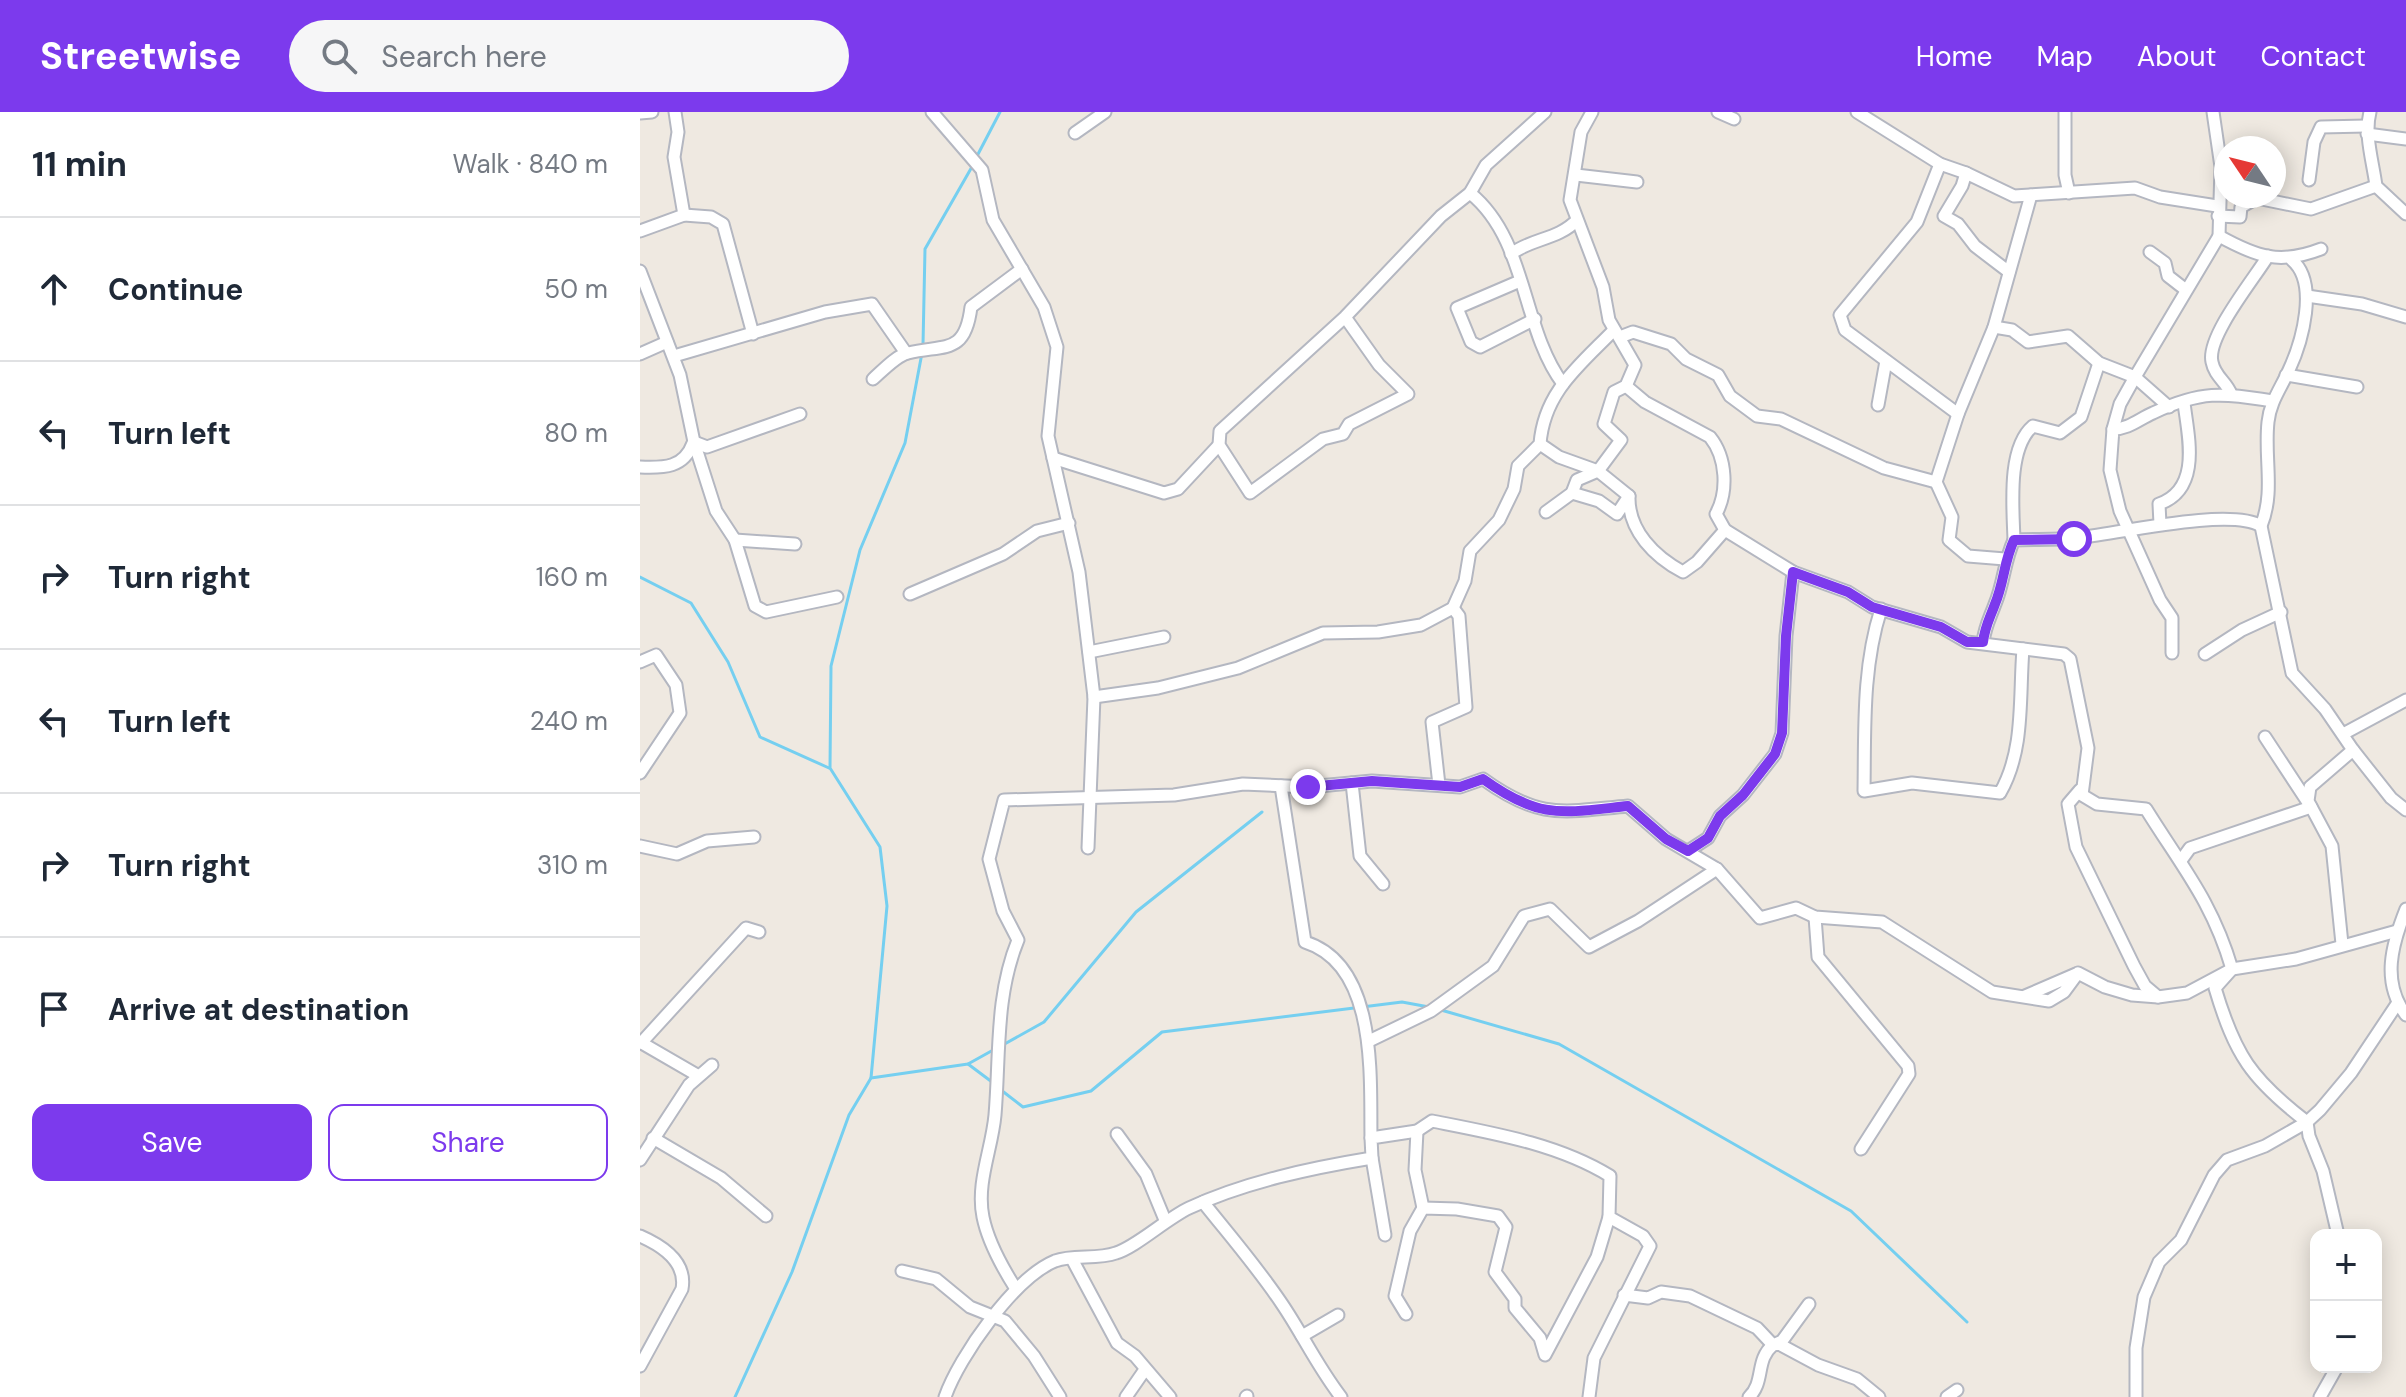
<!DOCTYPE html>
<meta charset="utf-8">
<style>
:root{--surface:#fff;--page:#f6f6f7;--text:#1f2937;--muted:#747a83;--line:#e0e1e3;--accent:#7c3aed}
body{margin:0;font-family:"DM Sans",sans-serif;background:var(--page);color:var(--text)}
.controls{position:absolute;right:24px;bottom:24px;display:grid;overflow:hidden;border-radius:16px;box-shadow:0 4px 20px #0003}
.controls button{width:72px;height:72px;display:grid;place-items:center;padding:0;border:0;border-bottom:2px solid var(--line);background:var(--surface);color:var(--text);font:40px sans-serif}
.compass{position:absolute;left:1574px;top:24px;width:72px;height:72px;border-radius:50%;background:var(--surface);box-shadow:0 4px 20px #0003;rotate:305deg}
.stop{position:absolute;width:24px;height:24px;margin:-18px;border:6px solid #7c3aed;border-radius:50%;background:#fff}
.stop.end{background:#7c3aed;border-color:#fff;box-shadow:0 2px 8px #0008}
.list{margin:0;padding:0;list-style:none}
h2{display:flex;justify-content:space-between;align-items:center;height:104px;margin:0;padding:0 32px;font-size:34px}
h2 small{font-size:26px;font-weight:400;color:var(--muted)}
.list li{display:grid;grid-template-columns:52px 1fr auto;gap:24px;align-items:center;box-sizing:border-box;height:144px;padding:0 32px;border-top:2px solid var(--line)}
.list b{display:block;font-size:30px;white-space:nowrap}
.list em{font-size:26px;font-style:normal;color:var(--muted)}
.actions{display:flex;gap:16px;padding:24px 32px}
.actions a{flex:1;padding:18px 0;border:2px solid var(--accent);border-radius:16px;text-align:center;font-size:28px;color:var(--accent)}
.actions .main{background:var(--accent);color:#fff}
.icon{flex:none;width:44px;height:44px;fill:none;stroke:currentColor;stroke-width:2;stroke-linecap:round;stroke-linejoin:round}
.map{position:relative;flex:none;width:1766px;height:1285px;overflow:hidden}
header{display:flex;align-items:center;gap:48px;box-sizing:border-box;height:112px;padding:0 40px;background:var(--accent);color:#fff}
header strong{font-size:38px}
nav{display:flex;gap:44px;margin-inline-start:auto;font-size:28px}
.search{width:560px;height:72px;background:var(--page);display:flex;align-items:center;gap:20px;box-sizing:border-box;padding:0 28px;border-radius:44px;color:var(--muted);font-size:30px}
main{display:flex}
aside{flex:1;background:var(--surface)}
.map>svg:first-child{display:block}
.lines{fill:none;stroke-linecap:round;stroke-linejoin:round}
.stream{stroke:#75cff0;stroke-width:3}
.minor-casing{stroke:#b4b7c1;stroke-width:15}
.minor{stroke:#fff;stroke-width:11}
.route{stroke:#7c3aed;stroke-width:10}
</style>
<header>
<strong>Streetwise</strong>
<div class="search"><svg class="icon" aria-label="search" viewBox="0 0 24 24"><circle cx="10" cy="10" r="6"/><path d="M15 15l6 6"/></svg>Search here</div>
<nav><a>Home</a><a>Map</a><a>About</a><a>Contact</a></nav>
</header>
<main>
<aside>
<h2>11 min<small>Walk · 840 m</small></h2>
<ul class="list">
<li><svg class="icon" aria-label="ahead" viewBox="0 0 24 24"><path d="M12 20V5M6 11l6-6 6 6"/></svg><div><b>Continue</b></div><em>50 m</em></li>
<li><svg class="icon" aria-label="left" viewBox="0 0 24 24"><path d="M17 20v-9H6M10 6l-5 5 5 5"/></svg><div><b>Turn left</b></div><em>80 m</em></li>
<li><svg class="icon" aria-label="right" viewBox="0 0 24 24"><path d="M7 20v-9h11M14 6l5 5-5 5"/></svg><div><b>Turn right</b></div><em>160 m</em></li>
<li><svg class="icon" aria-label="left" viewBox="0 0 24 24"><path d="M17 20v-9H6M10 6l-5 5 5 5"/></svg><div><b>Turn left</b></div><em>240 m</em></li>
<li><svg class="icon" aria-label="right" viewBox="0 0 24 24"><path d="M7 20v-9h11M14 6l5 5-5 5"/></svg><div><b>Turn right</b></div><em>310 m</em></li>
<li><svg class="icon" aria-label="arrive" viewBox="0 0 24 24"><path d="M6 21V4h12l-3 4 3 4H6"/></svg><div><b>Arrive at destination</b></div></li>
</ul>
<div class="actions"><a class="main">Save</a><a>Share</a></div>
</aside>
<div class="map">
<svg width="1766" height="1285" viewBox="0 0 1766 1285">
<rect width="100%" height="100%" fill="#efe9e1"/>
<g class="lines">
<g class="stream">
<path d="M 336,46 L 360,0"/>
<path d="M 283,233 L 285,137 L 333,53"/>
<path d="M 0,465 L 51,491 L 88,550 L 120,625 L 189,656"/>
<path d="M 801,898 L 919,932 L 1211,1099 L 1327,1210"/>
<path d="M 361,934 L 404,910 L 496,800 L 622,700"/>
<path d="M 328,952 L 352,970"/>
<path d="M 231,966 L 247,794 L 240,735 L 190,656 L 191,554 L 220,438 L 265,331 L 282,241"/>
<path d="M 361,978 L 383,995 L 451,979 L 522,920 L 762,890 L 789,895"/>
<path d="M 95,1285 L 152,1160 L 209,1003 L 231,966 L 328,952 L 355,937"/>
</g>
<defs>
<g id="minor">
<path d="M 292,0 L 342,58 L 353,108 L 404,195 L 417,235 L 408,324 L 439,460 L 454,585 L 448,736"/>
<path d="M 1078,0 L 1094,7"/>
<path d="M 1217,0 L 1300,52 L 1326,61"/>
<path d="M 1425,0 L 1425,63 L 1429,81"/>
<path d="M 1730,0 C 1724,23 1733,50 1736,74 L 1766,102"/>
<path d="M 0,1 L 12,0"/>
<path d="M 435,21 L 465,0"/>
<path d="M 1727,22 L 1766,27"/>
<path d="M 1300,52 L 1277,110 L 1200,203 L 1205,218 L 1318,302"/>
<path d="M 936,63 L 997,70"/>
<path d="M 1669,68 L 1674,30 L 1681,15 L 1726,14"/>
<path d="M 830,81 C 888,128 881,216 923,272"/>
<path d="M 44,103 L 71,105 L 83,112 L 113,222"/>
<path d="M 1578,104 L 1600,105 L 1601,95 L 1617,86 L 1671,97 L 1736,74"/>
<path d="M 0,119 L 44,103 L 34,45 L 38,20 L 35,0"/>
<path d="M 1579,124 C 1617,145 1640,153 1681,137"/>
<path d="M 1510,140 L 1525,151 L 1528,164 L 1546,178"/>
<path d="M 871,142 C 892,126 918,128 937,108"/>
<path d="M 1652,148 C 1679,171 1662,230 1649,258 C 1641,276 1630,290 1628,310 C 1624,346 1635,380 1621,414 L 1652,561 L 1685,597 L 1713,638 L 1670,675 L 1668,689 L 1692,734 L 1702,832"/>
<path d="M 0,159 L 40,263 L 54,330 L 76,399 L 95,428 L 115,494 L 126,500 L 197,485"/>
<path d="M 1369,160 L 1335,134 L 1318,112 L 1304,104 L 1322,74 L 1326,61 L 1374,84 L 1495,76 L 1520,85 L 1577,94"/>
<path d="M 880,169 L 817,196 L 831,230 L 840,235 L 895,207"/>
<path d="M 1667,184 L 1722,192 L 1766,205"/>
<path d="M 705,205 L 739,253 L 768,282 L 709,312 L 703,322 L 683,327 L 610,381 L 579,333 L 580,319 L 705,205 L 801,104 L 830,81 L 846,53 L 905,0"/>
<path d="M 1354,215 L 1372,218 L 1388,230 L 1428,224 L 1459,251 L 1495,265 L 1480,292 L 1473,317"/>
<path d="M 980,225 L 993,220 L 1031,232 L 1046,247 L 1078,263 L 1090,284 L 1117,304 L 1141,307 L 1244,356 L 1296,370"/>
<path d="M 0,242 L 27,230"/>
<path d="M 34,244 L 185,200 L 232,192 L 266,241"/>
<path d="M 1646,263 L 1717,275"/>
<path d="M 233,267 C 242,259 257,243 268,241 C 304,232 325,244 331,195 L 382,157"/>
<path d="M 986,274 L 1005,290 L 1070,325 C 1087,346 1088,380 1076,402 L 1085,418 L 1153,460 L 1208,480 L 1232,495 L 1301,515 L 1327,530 L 1424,542 L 1430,547 L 1448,636 L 1442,683 L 1457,692 L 1506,697 C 1542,755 1572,789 1592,857 L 1575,876 C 1595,943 1611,967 1667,1010 L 1669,1024 L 1683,1059 L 1698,1123"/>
<path d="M 1591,282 C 1586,269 1575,265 1572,250 C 1566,225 1614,167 1628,144"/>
<path d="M 1238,293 L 1246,249"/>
<path d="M 1529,295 L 1495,265 L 1579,124 L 1581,55 L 1573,0"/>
<path d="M 54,330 L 67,335 L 160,302"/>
<path d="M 900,332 L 919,345 L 958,359 L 989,384 C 988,419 1015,445 1043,460 L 1057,450 L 1085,418"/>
<path d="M 413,346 L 524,381 L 538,377 L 579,333"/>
<path d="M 0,355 C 24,356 44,356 53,331"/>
<path d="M 932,381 L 959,389 L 977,402 L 989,384"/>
<path d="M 906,400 L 932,381 L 937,368 L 958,359 L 981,328 L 964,312 L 974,280 L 986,274 L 995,253 L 969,208 L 963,175 L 930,88 L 941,20 L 952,0"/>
<path d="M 1520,412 L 1519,392 C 1562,377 1548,324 1544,291"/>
<path d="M 95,428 L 155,432"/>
<path d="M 1374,428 C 1373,395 1367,336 1393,314 L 1420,321 L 1441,305 L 1459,251"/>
<path d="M 1365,447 L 1328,444 L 1309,428 L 1312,405 L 1296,370 L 1318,302 L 1354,215 L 1391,83"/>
<path d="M 270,482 L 363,442 L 397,419 L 429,411"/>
<path d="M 1241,497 C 1222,556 1225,619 1224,679 L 1272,671 L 1360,681 C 1385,638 1379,585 1383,537"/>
<path d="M 1343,530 C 1345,514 1350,506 1355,492 C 1364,471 1364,449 1374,428 C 1395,427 1416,428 1437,426 C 1476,422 1590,395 1621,414"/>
<path d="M 449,540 L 524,525"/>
<path d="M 1532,541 L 1532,506 L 1520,488 L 1480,399 L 1470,358 L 1473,317 C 1489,317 1499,307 1513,301 C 1562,278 1581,281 1633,289"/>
<path d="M 1565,542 L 1602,518 L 1641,500"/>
<path d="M 0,550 L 16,543 L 36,573 L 40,601 L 0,661"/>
<path d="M 454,585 L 518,576 L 598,556 L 683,521 L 738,520 L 781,513 L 813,496 L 825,469 L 830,439 L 859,408 L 874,377 L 878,354 L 900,332 C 904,280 939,254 974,218"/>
<path d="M 1703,622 L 1766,588"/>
<path d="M 1625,625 L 1667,689"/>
<path d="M 1713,638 L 1751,686 L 1766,698"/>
<path d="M 712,671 L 720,744 L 743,772"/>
<path d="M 799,673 L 792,610 L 826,595 L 819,504 L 813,496"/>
<path d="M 641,674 L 665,830 C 738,853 730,965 731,1026"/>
<path d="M 1440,678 L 1428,692 L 1436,735 L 1494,854 L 1505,874 L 1518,885"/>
<path d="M 0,734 L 37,742 L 67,729 L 114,725"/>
<path d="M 1048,739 L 1068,726 L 1080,704 L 1103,683 L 1135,642 L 1142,621 L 1146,524 L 1153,460"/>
<path d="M 1542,747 L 1550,736 L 1671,695"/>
<path d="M 1766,797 C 1752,832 1741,870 1766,903"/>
<path d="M 1175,805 L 1178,845 L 1268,954 L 1269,962 L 1221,1037"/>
<path d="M 1385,884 L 1436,862"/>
<path d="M 729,929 L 791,899 L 853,854 L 884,804 L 910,797 L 949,835 L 998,809 L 1077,757"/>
<path d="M 0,930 L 57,963"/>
<path d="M 1,931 L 106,816 L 119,820"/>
<path d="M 777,1019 L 775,1058 L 783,1096"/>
<path d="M 477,1022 L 506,1062 L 525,1108"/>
<path d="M 13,1026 L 81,1066 L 126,1104"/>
<path d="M 732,1046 L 745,1123"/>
<path d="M 0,1048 L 49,973 L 72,953"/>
<path d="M 563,1090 C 590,1124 618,1156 642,1192 C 663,1223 677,1254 701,1285"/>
<path d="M 0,1124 C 23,1134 47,1150 42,1177 L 0,1254"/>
<path d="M 432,1147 L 477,1231 L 495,1244 L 530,1285"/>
<path d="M 262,1159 L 296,1167 L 330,1195 L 365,1209 L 394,1244 L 420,1285"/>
<path d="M 376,1177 C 362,1155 348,1130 343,1105 C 336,1071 352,1037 355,1003 C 360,944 355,884 378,828 L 363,799 L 349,747 L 364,688 L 534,683 L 603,672 L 668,675 L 732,669 L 820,675 L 843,667 C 900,708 921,700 988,694 L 1026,727 L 1077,757 L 1120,806 L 1156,796 L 1175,805 L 1242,810 L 1352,880 L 1409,889 L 1424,880 L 1438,861 L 1465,875 L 1492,883 L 1518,885 L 1547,881 L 1592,857 L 1656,847 L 1757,819"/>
<path d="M 984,1183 L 1008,1186 L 1021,1180 L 1050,1184 L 1117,1216 L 1133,1233 L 1142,1229 L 1169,1192"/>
<path d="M 766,1202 L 755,1184 L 770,1119 L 783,1096 L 817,1097 L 858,1104 L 866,1115 L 855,1160 L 875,1187 L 875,1196 L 900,1226 L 905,1243 L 957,1145 L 969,1105"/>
<path d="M 662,1224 L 698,1203"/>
<path d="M 305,1285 C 319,1245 374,1166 415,1149 C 433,1142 457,1148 476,1141 C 496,1135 526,1107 549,1096 C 605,1070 671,1056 732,1046 L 731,1026 L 777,1019 L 792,1009 C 853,1021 918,1032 970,1064 L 969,1105 L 1003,1124 L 1010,1134 L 954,1246 L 949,1285"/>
<path d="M 486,1285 L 504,1259"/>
<path d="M 606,1285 L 607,1284"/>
<path d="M 1109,1285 C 1125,1270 1115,1248 1133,1233 L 1139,1232 L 1178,1253 L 1217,1267 L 1239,1285"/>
<path d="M 1307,1285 L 1317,1278"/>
<path d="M 1496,1285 L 1496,1236 L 1504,1185 L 1519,1150 L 1541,1128 L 1574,1063 L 1587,1048 L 1625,1034 L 1667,1010 L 1680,998 L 1711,961 L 1757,892"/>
<path d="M 1680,1285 L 1697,1255"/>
</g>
</defs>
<use href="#minor" class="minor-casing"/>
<use href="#minor" class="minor"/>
</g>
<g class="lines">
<path class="route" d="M 668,675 L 732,669 L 820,675 L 843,667 C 900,708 921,701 988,694 L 1026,727 L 1048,739 L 1068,726 L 1080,704 L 1103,683 L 1135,642 L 1142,621 L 1146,524 L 1153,460 L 1208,480 L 1232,495 L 1301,515 L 1327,530 L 1343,530 C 1345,514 1350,506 1355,492 C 1364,471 1364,449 1374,428 L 1434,427"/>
</g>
</svg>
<div class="controls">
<button>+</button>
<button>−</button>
</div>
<svg class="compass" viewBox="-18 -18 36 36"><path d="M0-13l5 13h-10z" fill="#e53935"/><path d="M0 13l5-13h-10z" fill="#747a83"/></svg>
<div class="stop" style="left:1434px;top:427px"></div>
<div class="stop end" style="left:668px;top:675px"></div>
</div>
</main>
